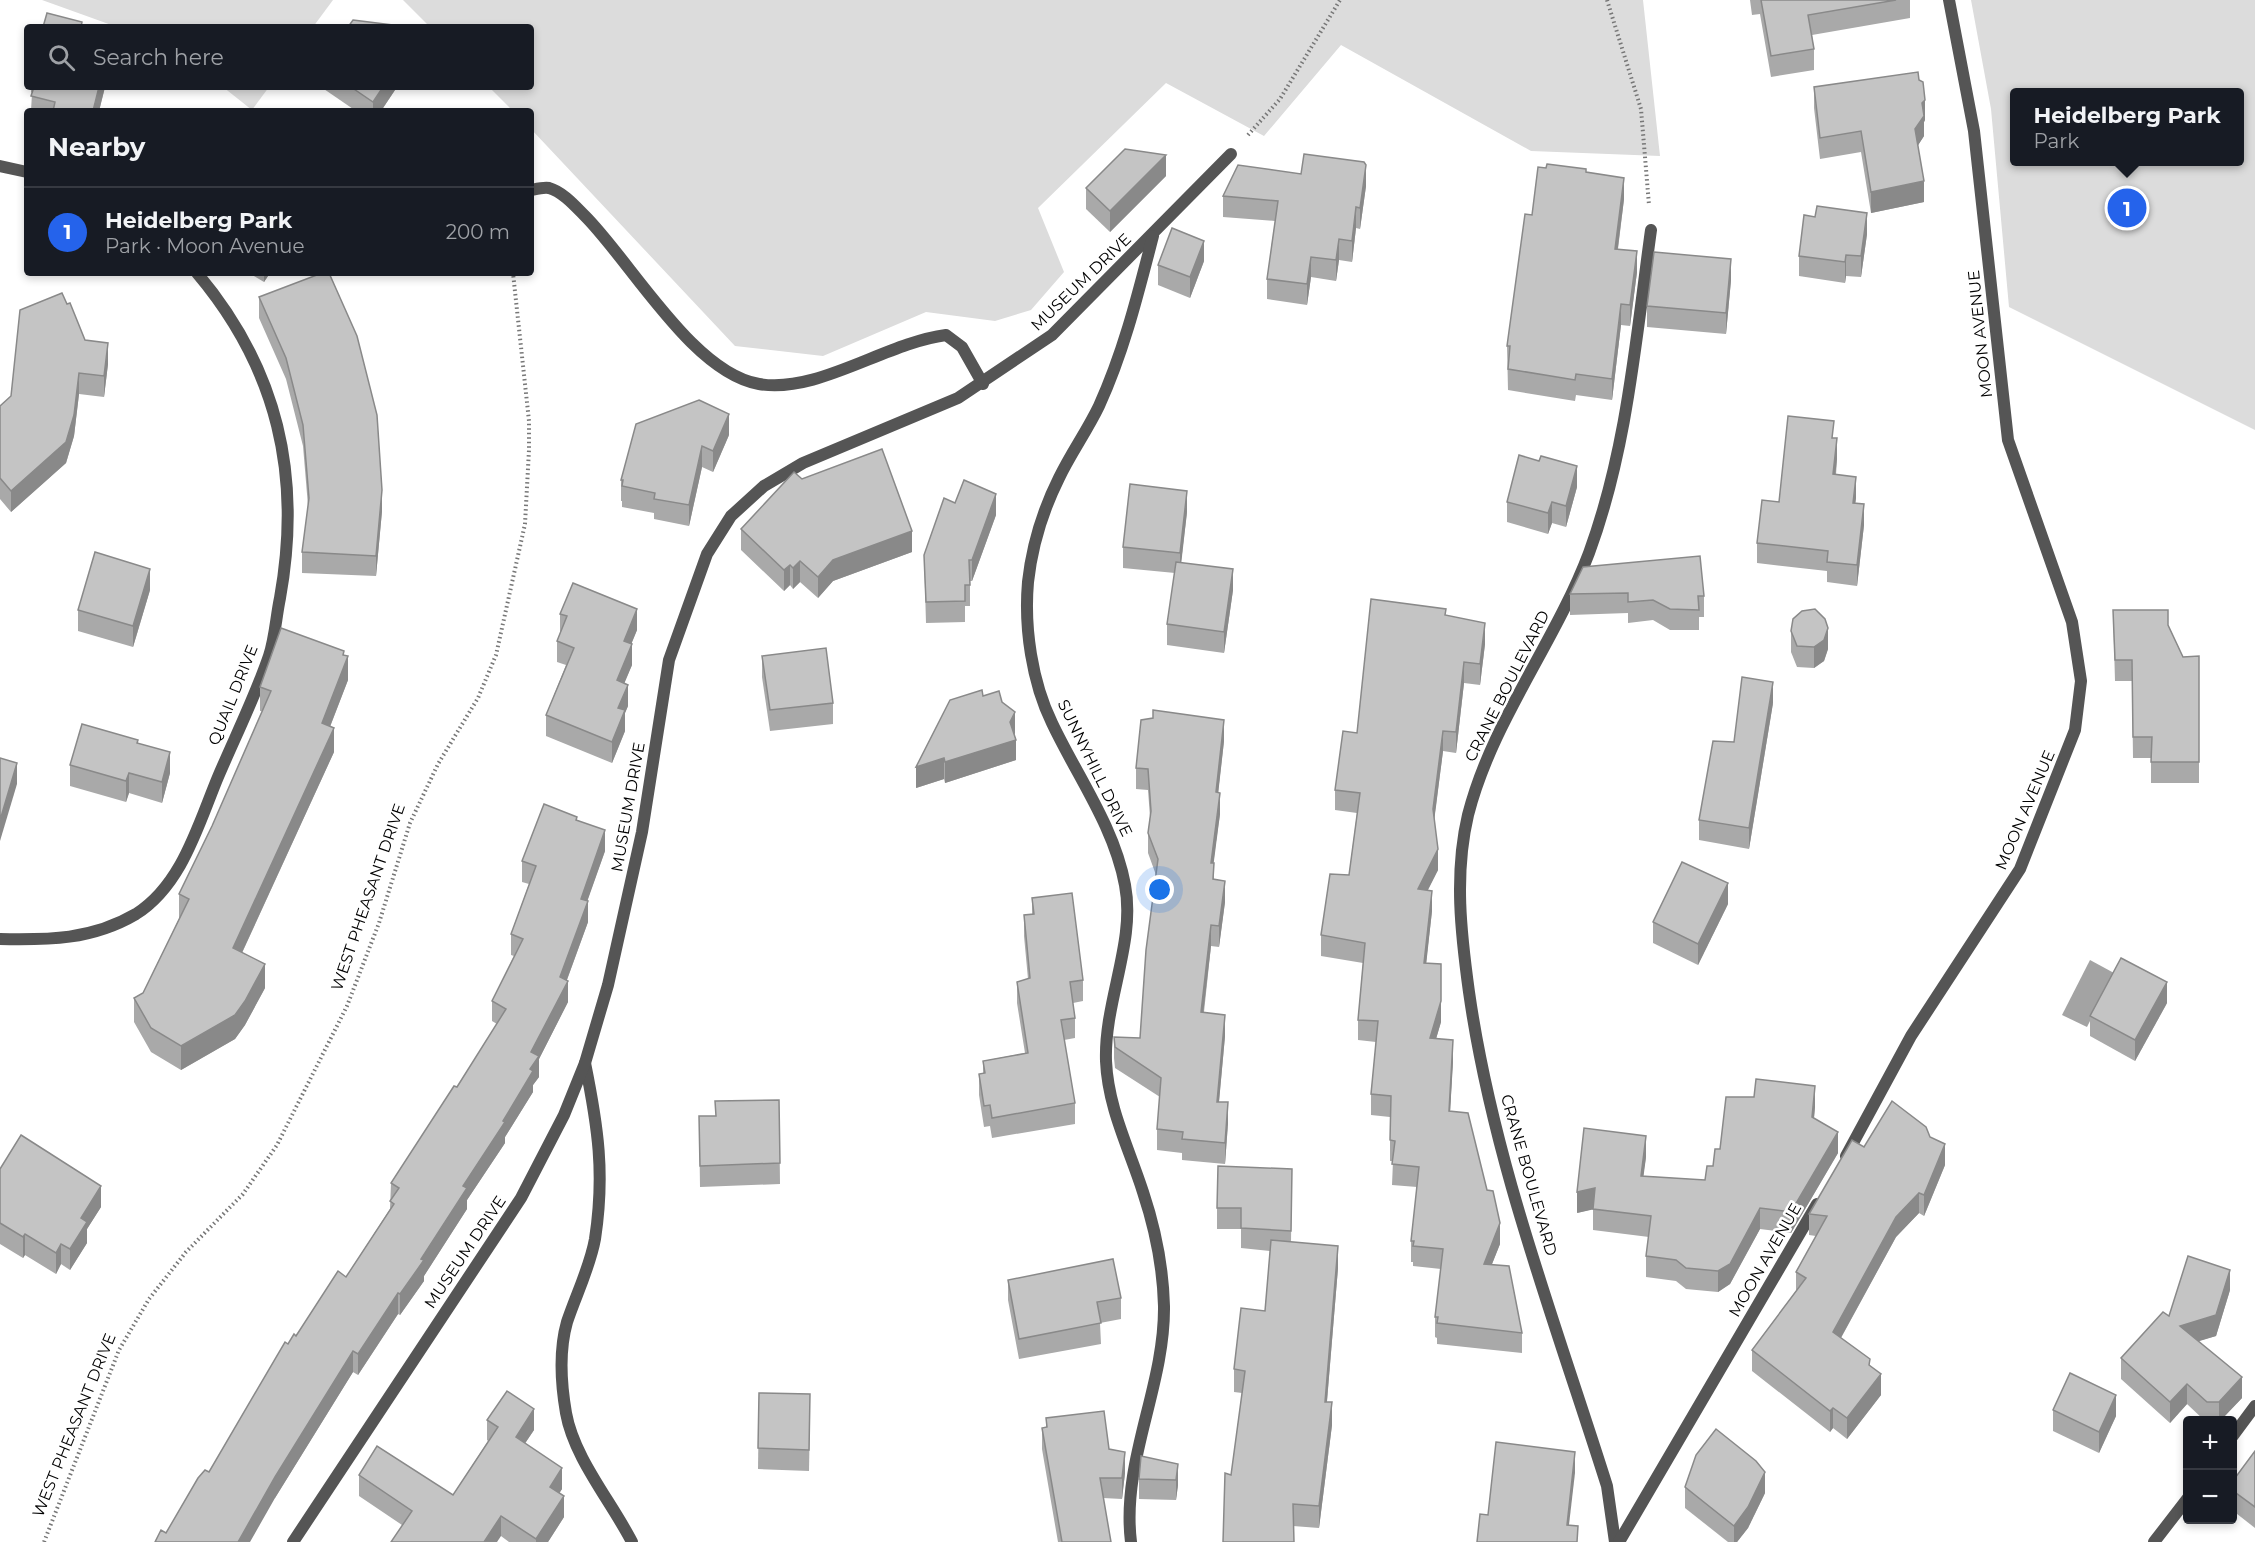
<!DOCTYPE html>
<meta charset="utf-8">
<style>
:root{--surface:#171b24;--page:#242831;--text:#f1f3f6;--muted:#9ea1a6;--line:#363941;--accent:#2563eb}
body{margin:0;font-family:Montserrat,sans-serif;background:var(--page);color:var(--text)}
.controls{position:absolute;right:18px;bottom:18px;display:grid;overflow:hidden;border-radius:6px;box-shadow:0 3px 9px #0003}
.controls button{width:54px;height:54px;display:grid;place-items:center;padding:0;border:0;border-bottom:2px solid var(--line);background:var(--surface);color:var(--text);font:30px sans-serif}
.you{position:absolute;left:1160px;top:890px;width:21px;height:21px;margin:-15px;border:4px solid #fff;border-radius:50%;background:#1a73e8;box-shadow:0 0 0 9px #1a73e833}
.badge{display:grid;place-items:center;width:39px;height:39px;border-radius:50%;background:var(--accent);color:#fff;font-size:20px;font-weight:700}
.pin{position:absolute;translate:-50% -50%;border:3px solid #fff;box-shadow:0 2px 6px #0006}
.popup{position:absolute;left:2010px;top:88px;width:234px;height:78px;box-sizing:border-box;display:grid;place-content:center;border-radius:6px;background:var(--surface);filter:drop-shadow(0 2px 4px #0005);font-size:20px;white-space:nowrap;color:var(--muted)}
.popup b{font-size:22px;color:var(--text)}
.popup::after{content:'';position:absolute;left:50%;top:100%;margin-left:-12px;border:12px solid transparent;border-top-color:var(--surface)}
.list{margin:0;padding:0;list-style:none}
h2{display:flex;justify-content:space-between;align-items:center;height:78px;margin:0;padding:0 24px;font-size:26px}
h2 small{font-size:20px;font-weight:400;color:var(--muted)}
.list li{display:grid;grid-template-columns:39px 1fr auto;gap:18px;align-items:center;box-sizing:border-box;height:90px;padding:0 24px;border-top:2px solid var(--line)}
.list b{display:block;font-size:22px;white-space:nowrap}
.list p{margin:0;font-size:20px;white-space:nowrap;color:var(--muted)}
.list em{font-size:20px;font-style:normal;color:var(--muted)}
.icon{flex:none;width:33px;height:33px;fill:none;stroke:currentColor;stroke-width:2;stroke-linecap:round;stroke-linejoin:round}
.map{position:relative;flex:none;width:2255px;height:1542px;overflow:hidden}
.search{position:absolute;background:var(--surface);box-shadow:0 3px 9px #0003;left:24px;top:24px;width:510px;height:66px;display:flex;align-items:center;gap:15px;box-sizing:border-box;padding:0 21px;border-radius:6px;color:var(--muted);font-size:22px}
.panel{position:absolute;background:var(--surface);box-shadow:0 3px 9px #0003;left:24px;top:108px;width:510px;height:168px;border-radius:6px}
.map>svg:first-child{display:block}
.green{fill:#dcdcdc;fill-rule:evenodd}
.water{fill:#a3a3a3}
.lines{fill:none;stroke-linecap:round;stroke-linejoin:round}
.path{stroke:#777;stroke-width:4;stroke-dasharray:1.5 3;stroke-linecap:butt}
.street{stroke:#555;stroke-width:12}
.wall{fill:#a9a9a9}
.shaded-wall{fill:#898989}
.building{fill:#c4c4c4;stroke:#898989;stroke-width:1.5}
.labels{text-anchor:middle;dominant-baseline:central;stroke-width:5;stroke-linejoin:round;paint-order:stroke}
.street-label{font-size:16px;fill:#000;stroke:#fff}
</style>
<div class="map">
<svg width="2255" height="1542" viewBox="0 0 2255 1542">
<rect width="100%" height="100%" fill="#fff"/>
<g class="green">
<path d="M 42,0 L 333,0 L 313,27 L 117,27 Z"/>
<path d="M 403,0 L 1643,0 L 1660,156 L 1531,151 L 1341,45 L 1264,136 L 1166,83 L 1038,208 L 1064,272 L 1031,310 L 995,321 L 926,312 L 823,356 L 735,346 L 531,129 L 531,111 L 513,111 L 489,87 L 531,87 L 531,27 L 430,27 Z"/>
<path d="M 1971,0 L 2255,0 L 2255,430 L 2009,307 L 1991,109 ZM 2014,92 L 2240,92 L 2240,162 L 2014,162 Z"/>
<path d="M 223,87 L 269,87 L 252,110 Z"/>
</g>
<path class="water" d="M 2090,960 L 2114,973 L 2087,1027 L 2062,1015 Z"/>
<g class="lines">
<g class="path">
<path d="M 1607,0 L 1641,109 L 1649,205"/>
<path d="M 1248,135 L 1280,99 L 1340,0"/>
<path d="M 44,1542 L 119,1350 L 149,1299 L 186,1252 L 243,1194 L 277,1145 L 347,1006 L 379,923 L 410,823 L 438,764 L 478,698 L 496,655 L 525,524 L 529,450 L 529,421 L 513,273"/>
</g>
<g class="street">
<path d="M 0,166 L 27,172"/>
<path d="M 531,190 C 536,189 544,187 549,188 C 563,192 575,206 585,216 C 631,262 693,373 759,384 C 818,394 885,343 946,335 L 962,347 L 983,384"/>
<path d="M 0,939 C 48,940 92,940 136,914 C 182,885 198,825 218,777 C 235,737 255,697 269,656 C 275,638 276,617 280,598 C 302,476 278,369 197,273"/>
<path d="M 585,1063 C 598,1127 605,1174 595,1239 C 590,1267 576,1295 567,1322 C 559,1350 561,1384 566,1413 C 574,1458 611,1501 632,1542"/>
<path d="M 1846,1156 L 1911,1036 L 2020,869 L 2075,730 L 2081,681 L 2072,622 L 2008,440 L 1974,131 L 1949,0"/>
<path d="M 2232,1437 L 2255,1406"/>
<path d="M 293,1542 L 521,1198 L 564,1115 L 585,1063 L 608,985 L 642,832 L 669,660 L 707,554 L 731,516 L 764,486 L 803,463 L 958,398 L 1052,335 L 1231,154"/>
<path d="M 1131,1542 C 1121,1461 1165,1387 1164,1306 C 1163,1267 1155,1228 1143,1192 C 1129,1148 1108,1108 1106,1061 C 1104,1001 1136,942 1125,885 C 1114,826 1077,776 1052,723 C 1032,682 1024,628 1028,582 C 1032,546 1043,510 1059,478 C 1071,453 1087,431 1099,406 C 1124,351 1138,294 1153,236"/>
<path d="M 1615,1542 L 1607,1486 C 1556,1324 1493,1161 1469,992 C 1461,934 1454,874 1468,815 C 1492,721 1555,643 1589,553 C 1627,450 1636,338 1651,230"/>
<path d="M 1619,1542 L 1817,1204"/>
<path d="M 2154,1542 L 2188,1498"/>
</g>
</g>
<g class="wall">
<path d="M 1750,0 L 1910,0 L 1910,18 L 1812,35 L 1814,49 L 1814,70 L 1771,77 L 1760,14 L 1752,15 Z"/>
<path d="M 31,87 L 105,87 L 99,111 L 31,111 L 32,93 L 31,92 Z"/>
<path d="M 321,87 L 397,87 L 381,111 L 356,111 Z"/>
<path d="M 1814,87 L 1925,120 L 1924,122 L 1924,136 L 1918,145 L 1924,202 L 1871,213 L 1861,152 L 1820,159 L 1814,108 Z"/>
<path d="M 1586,172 L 1624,199 L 1618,249 L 1637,272 L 1630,326 L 1621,325 L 1612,400 L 1576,395 L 1575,401 L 1508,390 L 1507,346 L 1532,215 Z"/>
<path d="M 1166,176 L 1110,232 L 1086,209 L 1086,188 Z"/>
<path d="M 1366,186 L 1360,229 L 1356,228 L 1352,262 L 1339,260 L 1336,281 L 1311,277 L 1307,305 L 1267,299 L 1267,279 L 1275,221 L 1223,217 L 1223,196 Z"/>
<path d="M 1867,234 L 1861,277 L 1846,276 L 1845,283 L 1799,276 L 1799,256 Z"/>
<path d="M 1204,261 L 1190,298 L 1158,285 L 1158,265 Z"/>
<path d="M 249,273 L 270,273 L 264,282 Z"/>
<path d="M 1731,280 L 1726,334 L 1647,327 L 1647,306 Z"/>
<path d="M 259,297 L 382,511 L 376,576 L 302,573 L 302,552 L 308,506 L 303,446 L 286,379 L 259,318 Z"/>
<path d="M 67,304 L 85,340 L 108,364 L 104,397 L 79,394 L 74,436 L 66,463 L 11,512 L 0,499 L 0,406 L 11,396 Z"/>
<path d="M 729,435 L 713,472 L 702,467 L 689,526 L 654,519 L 654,513 L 622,507 L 622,501 L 621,501 L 621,480 Z"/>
<path d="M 1834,438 L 1837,459 L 1836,475 L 1856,498 L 1855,503 L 1864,525 L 1857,586 L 1827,582 L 1827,571 L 1757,563 L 1757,543 L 1779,502 Z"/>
<path d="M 1539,461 L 1577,487 L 1566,527 L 1552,523 L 1548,534 L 1507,522 L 1507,502 Z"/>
<path d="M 802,479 L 912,552 L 833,581 L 818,598 L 800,582 L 793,589 L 790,585 L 784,591 L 741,550 L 741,529 Z"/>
<path d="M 955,503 L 996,515 L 972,581 L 970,581 L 970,606 L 965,606 L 965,622 L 926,623 L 924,555 Z"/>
<path d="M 1187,512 L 1181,562 L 1233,590 L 1224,653 L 1167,645 L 1167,624 L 1175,573 L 1123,568 L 1123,547 Z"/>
<path d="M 1583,567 L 1704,596 L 1704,617 L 1699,617 L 1699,630 L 1670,630 L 1653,620 L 1628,623 L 1628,613 L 1570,615 L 1570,594 Z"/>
<path d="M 150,590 L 133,647 L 78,631 L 78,610 Z"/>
<path d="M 2113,610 L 2168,625 L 2183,657 L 2199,656 L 2199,783 L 2151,783 L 2151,758 L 2133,758 L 2132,681 L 2115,681 Z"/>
<path d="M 560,614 L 637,630 L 631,644 L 632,665 L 624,683 L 628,706 L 625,713 L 625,731 L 612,763 L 546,736 L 546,715 L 566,665 L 557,662 L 557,641 L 560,633 Z"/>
<path d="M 1446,615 L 1485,644 L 1480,685 L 1464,683 L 1456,753 L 1443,751 L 1434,820 L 1438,870 L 1428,890 L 1432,911 L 1426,963 L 1441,1022 L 1436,1039 L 1453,1061 L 1450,1111 L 1500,1244 L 1492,1264 L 1522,1333 L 1522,1353 L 1437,1344 L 1437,1338 L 1435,1337 L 1435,1317 L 1441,1269 L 1413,1266 L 1413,1262 L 1411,1262 L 1411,1241 L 1417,1187 L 1392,1185 L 1393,1161 L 1390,1161 L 1390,1117 L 1371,1115 L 1371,1094 L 1376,1042 L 1358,1040 L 1358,1020 L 1363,963 L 1321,956 L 1321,935 L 1349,875 L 1357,813 L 1335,810 L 1335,790 L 1357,733 Z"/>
<path d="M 1791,631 L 1828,649 L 1824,661 L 1814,668 L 1797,667 L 1791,652 Z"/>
<path d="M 344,655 L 348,680 L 330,727 L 334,752 L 242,953 L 265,988 L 245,1025 L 235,1039 L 181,1070 L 151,1052 L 134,1022 L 134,998 L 143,993 L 179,919 L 179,894 L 212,826 L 262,711 L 260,711 L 260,687 Z"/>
<path d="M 762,656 L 833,703 L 833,724 L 770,731 L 762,677 Z"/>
<path d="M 983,696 L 1002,702 L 1015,733 L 1014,735 L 1016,760 L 945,783 L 944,779 L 916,788 Z"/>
<path d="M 1773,703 L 1749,849 L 1699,840 L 1699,820 L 1734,742 Z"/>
<path d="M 1224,741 L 1218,793 L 1220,814 L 1213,863 L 1214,880 L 1225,902 L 1219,947 L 1211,946 L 1204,1012 L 1225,1036 L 1219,1102 L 1228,1123 L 1225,1164 L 1182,1160 L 1182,1153 L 1157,1150 L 1157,1129 L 1160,1097 L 1115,1068 L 1114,1058 L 1114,1037 L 1140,1038 L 1156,875 L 1148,853 L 1148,833 L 1150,817 L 1148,790 L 1136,789 L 1136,768 Z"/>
<path d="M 138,743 L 170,773 L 162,803 L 129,793 L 126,802 L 70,786 L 70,765 Z"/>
<path d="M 577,820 L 605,851 L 587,901 L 588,922 L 567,980 L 568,1002 L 539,1059 L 539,1077 L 533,1085 L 533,1092 L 505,1137 L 505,1143 L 467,1200 L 467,1209 L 424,1276 L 424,1281 L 400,1315 L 398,1314 L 358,1375 L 353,1372 L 275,1498 L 166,1533 L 209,1472 L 288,1344 L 346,1277 L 390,1209 L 391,1183 L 457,1087 L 497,1024 L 492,1021 L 492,1001 L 514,956 L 511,955 L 511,934 L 529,884 L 522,882 L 522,861 Z"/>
<path d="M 1032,898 L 1083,980 L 1083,1001 L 1073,1003 L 1075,1018 L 1075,1038 L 1064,1040 L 1075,1103 L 1075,1124 L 992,1138 L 990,1126 L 984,1127 L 979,1095 L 979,1074 L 983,1073 L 983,1061 L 1025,1053 L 1017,1003 L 1017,982 L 1028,979 L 1024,936 L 1024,915 L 1032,914 Z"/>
<path d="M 1728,904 L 1698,965 L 1653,943 L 1653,922 Z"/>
<path d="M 2167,1003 L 2135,1061 L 2090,1036 L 2090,1016 Z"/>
<path d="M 779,1100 L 780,1184 L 700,1187 L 699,1116 L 715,1116 Z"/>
<path d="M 1815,1107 L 1814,1118 L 1838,1153 L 1791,1233 L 1760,1229 L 1730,1284 L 1718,1292 L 1686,1289 L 1676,1281 L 1646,1277 L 1646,1256 L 1649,1237 L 1593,1230 L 1593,1209 L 1577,1213 L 1646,1157 L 1643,1176 L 1705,1180 L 1713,1166 L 1720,1149 Z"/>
<path d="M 1930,1137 L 1945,1165 L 1924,1216 L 1919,1213 L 1896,1237 L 1841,1338 L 1870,1365 L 1881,1395 L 1847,1439 L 1833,1428 L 1830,1432 L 1752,1371 L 1752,1350 L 1796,1291 L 1796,1272 L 1816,1236 L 1809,1235 L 1809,1214 L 1864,1147 Z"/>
<path d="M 0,1169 L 101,1207 L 87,1229 L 87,1243 L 70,1270 L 61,1264 L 56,1274 L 25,1255 L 23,1258 L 0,1244 Z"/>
<path d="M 1292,1169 L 1291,1242 L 1338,1268 L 1327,1402 L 1332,1425 L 1319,1528 L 1293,1526 L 1231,1475 L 1242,1393 L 1234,1392 L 1234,1369 L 1265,1311 L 1270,1251 L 1241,1248 L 1241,1229 L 1217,1229 L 1217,1208 Z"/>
<path d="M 1008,1280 L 1121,1298 L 1121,1319 L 1100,1323 L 1101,1344 L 1019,1359 L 1008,1300 Z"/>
<path d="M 2230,1290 L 2216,1336 L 2198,1341 L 2242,1398 L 2221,1420 L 2204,1420 L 2187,1404 L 2170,1423 L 2121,1379 L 2121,1358 L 2169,1316 Z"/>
<path d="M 759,1393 L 810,1415 L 809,1471 L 758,1469 Z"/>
<path d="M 2053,1410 L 2116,1416 L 2099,1453 L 2053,1431 Z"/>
<path d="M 1046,1418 L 1109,1449 L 1125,1473 L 1122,1499 L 1103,1498 L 1111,1542 L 1058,1542 L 1042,1449 L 1042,1428 L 1046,1427 Z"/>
<path d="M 487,1420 L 534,1430 L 525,1443 L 562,1489 L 559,1493 L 564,1517 L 548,1542 L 509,1542 L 501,1536 L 402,1525 L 359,1496 L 359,1475 L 453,1495 L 488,1441 L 487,1440 Z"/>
<path d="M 2255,1451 L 2255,1528 L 2232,1510 L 2232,1482 Z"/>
<path d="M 1178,1464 L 1178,1485 L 1176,1500 L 1139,1499 L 1139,1479 Z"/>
<path d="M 1685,1487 L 1765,1493 L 1748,1528 L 1737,1542 L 1728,1542 L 1685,1508 Z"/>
</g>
<g class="shaded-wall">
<path d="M 99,87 L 105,87 L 99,111 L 93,111 Z"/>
<path d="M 383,87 L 397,87 L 381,111 L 373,111 L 373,102 Z"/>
<path d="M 1925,100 L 1925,120 L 1924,122 L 1924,136 L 1915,150 L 1915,129 L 1922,103 Z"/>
<path d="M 1166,155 L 1166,176 L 1110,232 L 1110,211 Z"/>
<path d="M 1366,165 L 1366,186 L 1360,229 L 1360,208 Z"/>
<path d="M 1624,178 L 1624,199 L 1615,270 L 1615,249 Z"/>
<path d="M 1924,181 L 1924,202 L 1871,213 L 1871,192 Z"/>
<path d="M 1356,207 L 1356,228 L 1352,262 L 1352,241 Z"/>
<path d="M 1867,213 L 1867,234 L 1861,277 L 1861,256 Z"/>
<path d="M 1339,239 L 1339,260 L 1336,281 L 1336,260 Z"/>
<path d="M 1204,241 L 1204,261 L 1190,298 L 1190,277 Z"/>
<path d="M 1637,251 L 1637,272 L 1630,326 L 1630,305 Z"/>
<path d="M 1846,255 L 1846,276 L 1845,283 L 1845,262 Z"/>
<path d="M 1311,257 L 1311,277 L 1307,305 L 1307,284 Z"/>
<path d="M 1731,259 L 1731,280 L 1726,334 L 1726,313 Z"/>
<path d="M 264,273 L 270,273 L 264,282 Z"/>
<path d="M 1621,304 L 1621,325 L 1612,400 L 1612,379 Z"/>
<path d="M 108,343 L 108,364 L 104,397 L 104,376 Z"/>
<path d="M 79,373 L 79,394 L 74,436 L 66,463 L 11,512 L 11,491 Z"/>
<path d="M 729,414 L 729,435 L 713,472 L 713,451 Z"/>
<path d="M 1837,438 L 1837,459 L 1833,495 L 1833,474 Z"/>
<path d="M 702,446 L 702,467 L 689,526 L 689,505 Z"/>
<path d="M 1577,466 L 1577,487 L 1566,527 L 1566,506 Z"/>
<path d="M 1856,477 L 1856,498 L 1853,524 L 1853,503 Z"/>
<path d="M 382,490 L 382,511 L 376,576 L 376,556 Z"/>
<path d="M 1187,491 L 1187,512 L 1180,574 L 1180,553 Z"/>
<path d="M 996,494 L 996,515 L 972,581 L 972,560 Z"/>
<path d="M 1552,502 L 1552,523 L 1548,534 L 1548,513 Z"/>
<path d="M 1864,504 L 1864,525 L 1857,586 L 1857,565 Z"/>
<path d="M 912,531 L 912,552 L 833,581 L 818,598 L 818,577 L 833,560 Z"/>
<path d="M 800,561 L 800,582 L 793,589 L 793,568 Z"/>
<path d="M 790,565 L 790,585 L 784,591 L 784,570 Z"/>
<path d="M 150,569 L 150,590 L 133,647 L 133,626 Z"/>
<path d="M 1233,569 L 1233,590 L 1224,653 L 1224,632 Z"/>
<path d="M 637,609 L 637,630 L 624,662 L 624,641 Z"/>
<path d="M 1485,623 L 1485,644 L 1480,685 L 1480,664 Z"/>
<path d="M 1828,628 L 1828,649 L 1824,661 L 1814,668 L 1814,647 Z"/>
<path d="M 632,644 L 632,665 L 617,701 L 617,680 Z"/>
<path d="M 344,651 L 344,665 L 348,656 L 348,680 L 322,747 L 322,723 Z"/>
<path d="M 1464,662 L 1464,683 L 1456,753 L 1456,732 Z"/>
<path d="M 1773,682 L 1773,703 L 1749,849 L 1749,828 Z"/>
<path d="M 628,685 L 628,706 L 625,713 L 625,731 L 612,763 L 612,742 L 618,708 Z"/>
<path d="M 1015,712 L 1015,733 L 1011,741 L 1016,740 L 1016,760 L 945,783 L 945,762 L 1010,722 Z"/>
<path d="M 1224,720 L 1224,741 L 1216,813 L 1216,792 Z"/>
<path d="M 334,728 L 334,752 L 233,972 L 233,948 Z"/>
<path d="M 1443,731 L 1443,751 L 1433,830 L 1433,809 Z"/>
<path d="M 170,752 L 170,773 L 162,803 L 162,782 Z"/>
<path d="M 944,758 L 944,779 L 916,788 L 916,767 Z"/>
<path d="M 17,763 L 17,784 L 0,841 L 0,820 Z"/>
<path d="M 129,773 L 129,793 L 126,802 L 126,781 Z"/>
<path d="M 1220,793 L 1220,814 L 1211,884 L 1211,863 Z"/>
<path d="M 605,830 L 605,851 L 581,919 L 581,899 Z"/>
<path d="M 1438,849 L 1438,870 L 1418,909 L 1418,889 Z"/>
<path d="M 1225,881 L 1225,902 L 1219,947 L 1219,926 Z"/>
<path d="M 1728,883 L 1728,904 L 1698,965 L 1698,944 Z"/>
<path d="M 1432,891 L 1432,911 L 1424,984 L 1424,963 Z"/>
<path d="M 588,901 L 588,922 L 562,993 L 568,981 L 568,1002 L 539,1059 L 539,1077 L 533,1085 L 533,1092 L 505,1137 L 505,1143 L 467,1200 L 467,1209 L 424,1276 L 424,1281 L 400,1315 L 400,1294 L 463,1186 L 503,1121 L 530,1069 L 531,1052 Z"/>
<path d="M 1211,925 L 1211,946 L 1201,1032 L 1201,1012 Z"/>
<path d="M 265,964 L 265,988 L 245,1025 L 235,1039 L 181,1070 L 181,1046 Z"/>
<path d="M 1441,964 L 1441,1022 L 1430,1059 L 1430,1038 Z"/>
<path d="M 2167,982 L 2167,1003 L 2135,1061 L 2135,1040 Z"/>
<path d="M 1225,1015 L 1225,1036 L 1217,1123 L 1217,1102 Z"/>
<path d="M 1453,1040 L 1453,1061 L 1449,1132 L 1449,1111 Z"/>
<path d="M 1815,1086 L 1815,1107 L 1812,1138 L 1812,1117 Z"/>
<path d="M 1228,1102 L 1228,1123 L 1225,1164 L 1225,1143 Z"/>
<path d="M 1838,1132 L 1838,1153 L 1791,1233 L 1791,1212 Z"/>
<path d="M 1646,1136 L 1646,1157 L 1641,1196 L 1641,1176 Z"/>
<path d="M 1945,1144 L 1945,1165 L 1924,1216 L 1924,1195 Z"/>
<path d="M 101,1186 L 101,1207 L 87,1229 L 87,1243 L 70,1270 L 70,1249 L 81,1218 Z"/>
<path d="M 1595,1188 L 1595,1209 L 1577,1213 L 1577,1192 Z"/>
<path d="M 1919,1193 L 1919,1213 L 1896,1237 L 1833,1352 L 1833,1332 L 1896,1217 Z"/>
<path d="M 1760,1208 L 1760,1229 L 1730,1284 L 1718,1292 L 1718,1271 Z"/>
<path d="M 1500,1223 L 1500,1244 L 1484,1284 L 1484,1264 Z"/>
<path d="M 25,1234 L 25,1255 L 23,1258 L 23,1237 Z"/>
<path d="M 61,1244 L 61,1264 L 56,1274 L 56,1253 Z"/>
<path d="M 1338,1246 L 1338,1268 L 1325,1424 L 1325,1402 Z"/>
<path d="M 2230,1270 L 2230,1290 L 2216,1336 L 2180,1347 L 2180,1326 Z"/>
<path d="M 398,1293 L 398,1314 L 358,1375 L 358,1354 Z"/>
<path d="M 353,1351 L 353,1372 L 275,1498 L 250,1542 L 238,1542 L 275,1477 Z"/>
<path d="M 1881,1374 L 1881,1395 L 1847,1439 L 1847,1418 Z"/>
<path d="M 2242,1377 L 2242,1398 L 2221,1420 L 2219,1420 L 2219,1402 Z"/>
<path d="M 2187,1384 L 2187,1404 L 2170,1423 L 2170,1402 Z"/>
<path d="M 2116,1395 L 2116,1416 L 2099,1453 L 2099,1432 Z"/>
<path d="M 1332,1402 L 1332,1425 L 1319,1528 L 1319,1506 Z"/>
<path d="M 1833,1408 L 1833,1428 L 1830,1432 L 1830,1411 Z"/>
<path d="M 534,1409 L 534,1430 L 516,1457 L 516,1437 Z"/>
<path d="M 1125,1452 L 1125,1473 L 1122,1499 L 1122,1478 Z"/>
<path d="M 1575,1452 L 1575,1473 L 1567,1542 L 1567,1525 Z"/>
<path d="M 1178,1464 L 1178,1485 L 1176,1500 L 1176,1480 Z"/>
<path d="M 562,1468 L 562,1489 L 550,1508 L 550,1487 Z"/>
<path d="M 1765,1472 L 1765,1493 L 1748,1528 L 1737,1542 L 1734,1542 L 1734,1526 Z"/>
<path d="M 564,1496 L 564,1517 L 548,1542 L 536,1542 L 536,1539 Z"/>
<path d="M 501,1516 L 501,1536 L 497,1542 L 484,1542 Z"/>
</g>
<g class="building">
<path d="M 1761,0 L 1896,0 L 1808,15 L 1814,49 L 1771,56 Z"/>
<path d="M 47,13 L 82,22 L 81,27 L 43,27 Z"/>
<path d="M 353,20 L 409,27 L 348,27 Z"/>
<path d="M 1918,72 L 1919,80 L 1923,82 L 1925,100 L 1922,103 L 1924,116 L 1915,129 L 1924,181 L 1871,192 L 1861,131 L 1820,138 L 1814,87 Z"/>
<path d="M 34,87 L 99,87 L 93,111 L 53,111 L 55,102 L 31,96 Z"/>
<path d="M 351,87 L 383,87 L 373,102 Z"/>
<path d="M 1125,149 L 1166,155 L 1110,211 L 1086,188 Z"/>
<path d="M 1304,154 L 1364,162 L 1366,165 L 1360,208 L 1356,207 L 1352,241 L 1339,239 L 1336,260 L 1311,257 L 1307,284 L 1267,279 L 1278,201 L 1223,196 L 1238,165 L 1301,174 Z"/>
<path d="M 1547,164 L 1586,169 L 1586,172 L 1624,178 L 1615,249 L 1637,251 L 1630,305 L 1621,304 L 1612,379 L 1576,374 L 1575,380 L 1508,369 L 1510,346 L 1507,346 L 1525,214 L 1532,215 L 1538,167 L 1546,168 Z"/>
<path d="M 1817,206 L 1867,213 L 1861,256 L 1846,255 L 1845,262 L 1799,256 L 1804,215 L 1815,217 Z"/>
<path d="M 1172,228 L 1204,241 L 1190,277 L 1158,265 Z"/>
<path d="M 1654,252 L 1731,259 L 1726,313 L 1647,306 Z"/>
<path d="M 322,273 L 329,273 L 357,336 L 377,415 L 382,490 L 376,556 L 302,552 L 309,498 L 303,425 L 286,358 L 259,297 Z"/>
<path d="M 62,293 L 67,304 L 70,303 L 85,340 L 108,343 L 104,376 L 79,373 L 74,415 L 66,442 L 11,491 L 0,478 L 0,406 L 11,396 L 20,310 Z"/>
<path d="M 699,400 L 729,414 L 713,451 L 702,446 L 689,505 L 654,499 L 655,493 L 622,486 L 623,480 L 621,480 L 636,424 Z"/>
<path d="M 1788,416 L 1834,421 L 1832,438 L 1837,438 L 1833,474 L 1856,477 L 1853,503 L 1864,504 L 1857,565 L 1827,562 L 1828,551 L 1757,543 L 1762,500 L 1779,502 Z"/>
<path d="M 882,449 L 912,531 L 833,560 L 818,577 L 800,561 L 793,568 L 790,565 L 784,570 L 741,529 L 794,472 L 802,479 Z"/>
<path d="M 1519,455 L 1539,461 L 1541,456 L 1577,466 L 1566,506 L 1552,502 L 1548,513 L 1507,502 Z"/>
<path d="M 964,480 L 996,494 L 972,560 L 969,560 L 970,585 L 965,585 L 965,601 L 926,602 L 924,555 L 944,498 L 955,503 Z"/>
<path d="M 1130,484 L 1187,491 L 1180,553 L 1123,547 Z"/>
<path d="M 95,552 L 150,569 L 133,626 L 78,610 Z"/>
<path d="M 1700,556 L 1704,596 L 1698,596 L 1699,610 L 1670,609 L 1653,600 L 1628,602 L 1628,593 L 1570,594 L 1583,567 Z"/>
<path d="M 1176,562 L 1233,569 L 1224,632 L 1167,624 Z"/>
<path d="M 573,583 L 637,609 L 624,641 L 632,644 L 617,680 L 628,685 L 618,708 L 625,710 L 612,742 L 546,715 L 574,648 L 557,641 L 567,616 L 560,614 Z"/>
<path d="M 1371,599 L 1446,609 L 1445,615 L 1485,623 L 1480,664 L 1464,662 L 1456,732 L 1443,731 L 1433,809 L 1438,849 L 1418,889 L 1432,891 L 1424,963 L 1441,964 L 1441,1001 L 1430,1038 L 1453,1040 L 1449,1111 L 1468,1113 L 1487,1190 L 1493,1191 L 1500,1223 L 1484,1264 L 1509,1266 L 1522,1333 L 1437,1323 L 1438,1317 L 1435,1317 L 1443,1249 L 1413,1246 L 1414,1241 L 1411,1241 L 1419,1167 L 1392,1164 L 1395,1141 L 1390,1140 L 1391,1096 L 1371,1094 L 1378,1021 L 1358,1020 L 1365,943 L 1321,935 L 1330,874 L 1349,875 L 1360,793 L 1335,790 L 1343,731 L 1357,733 Z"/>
<path d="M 1815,609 L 1825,619 L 1828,628 L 1824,640 L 1814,647 L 1797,646 L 1791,631 L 1793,619 L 1802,611 Z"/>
<path d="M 2113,610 L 2168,610 L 2168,625 L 2183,657 L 2199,656 L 2199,762 L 2151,762 L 2152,737 L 2133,737 L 2132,660 L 2115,660 Z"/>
<path d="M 281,628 L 344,651 L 343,655 L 348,656 L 322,723 L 334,728 L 233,948 L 265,964 L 245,1001 L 235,1015 L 181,1046 L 151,1028 L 134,998 L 143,993 L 189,899 L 179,894 L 212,826 L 271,691 L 260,687 Z"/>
<path d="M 826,648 L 833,703 L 770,710 L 762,656 Z"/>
<path d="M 1742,677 L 1773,682 L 1749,828 L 1699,820 L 1713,741 L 1734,742 Z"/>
<path d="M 982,690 L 983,696 L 999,691 L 1002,702 L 1015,712 L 1010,722 L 1016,740 L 945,762 L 944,758 L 916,767 L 950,700 Z"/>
<path d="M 1153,710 L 1224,720 L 1216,792 L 1220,793 L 1211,863 L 1214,863 L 1213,879 L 1225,881 L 1219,926 L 1211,925 L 1201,1012 L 1225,1015 L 1217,1102 L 1228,1102 L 1225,1143 L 1182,1139 L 1183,1132 L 1157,1129 L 1161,1078 L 1115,1047 L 1114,1037 L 1140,1038 L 1146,950 L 1158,859 L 1148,833 L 1151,811 L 1148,769 L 1136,768 L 1141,720 L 1153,718 Z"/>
<path d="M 82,724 L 138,740 L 137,743 L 170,752 L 162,782 L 129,773 L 126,781 L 70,765 Z"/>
<path d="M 0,758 L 17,763 L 0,820 Z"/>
<path d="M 544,804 L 577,817 L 576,820 L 605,830 L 581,899 L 588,901 L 560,977 L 568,981 L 531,1052 L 539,1056 L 530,1069 L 533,1071 L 503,1121 L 505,1122 L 463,1186 L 467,1188 L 421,1259 L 424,1260 L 400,1294 L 398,1293 L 358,1354 L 353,1351 L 275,1477 L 238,1542 L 155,1542 L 161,1530 L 166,1533 L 198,1478 L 205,1470 L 209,1472 L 285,1342 L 288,1344 L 294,1334 L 296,1336 L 338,1271 L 346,1277 L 394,1204 L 390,1201 L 399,1188 L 391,1183 L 454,1086 L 457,1087 L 506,1009 L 492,1001 L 523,939 L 511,934 L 536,866 L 522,861 Z"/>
<path d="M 1682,862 L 1728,883 L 1698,944 L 1653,922 Z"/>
<path d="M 1072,893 L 1083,980 L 1070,982 L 1075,1018 L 1061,1020 L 1075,1103 L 992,1118 L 990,1105 L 984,1106 L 979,1074 L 985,1073 L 983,1061 L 1028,1053 L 1017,982 L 1030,978 L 1024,915 L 1034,914 L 1032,898 Z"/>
<path d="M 2121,958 L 2167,982 L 2135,1040 L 2090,1016 Z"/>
<path d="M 1756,1079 L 1815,1086 L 1812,1117 L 1838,1132 L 1791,1212 L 1760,1208 L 1730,1264 L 1718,1271 L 1686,1268 L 1676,1260 L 1646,1256 L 1651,1216 L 1593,1209 L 1595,1188 L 1577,1192 L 1584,1128 L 1646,1136 L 1641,1176 L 1705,1180 L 1707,1166 L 1713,1166 L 1715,1149 L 1720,1149 L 1726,1097 L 1754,1097 Z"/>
<path d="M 779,1100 L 780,1163 L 700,1166 L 699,1116 L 716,1116 L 715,1101 Z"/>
<path d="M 1892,1101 L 1926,1127 L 1930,1137 L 1945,1144 L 1924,1195 L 1919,1193 L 1896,1217 L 1833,1332 L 1870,1359 L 1869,1365 L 1881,1374 L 1847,1418 L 1833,1408 L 1830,1411 L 1752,1350 L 1806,1278 L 1796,1272 L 1827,1216 L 1809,1214 L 1852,1140 L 1864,1147 Z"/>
<path d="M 21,1135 L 101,1186 L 81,1218 L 87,1222 L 70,1249 L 61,1244 L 56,1253 L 25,1234 L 23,1237 L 0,1223 L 0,1169 Z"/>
<path d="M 1218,1166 L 1292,1169 L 1291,1231 L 1241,1228 L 1241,1208 L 1217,1208 Z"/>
<path d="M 1271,1240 L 1338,1246 L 1325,1402 L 1332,1402 L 1319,1506 L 1293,1504 L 1294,1542 L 1223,1542 L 1225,1473 L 1231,1475 L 1245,1371 L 1234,1369 L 1241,1308 L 1265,1311 Z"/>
<path d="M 2188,1256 L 2230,1270 L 2216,1315 L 2180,1326 L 2242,1377 L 2219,1402 L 2207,1402 L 2187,1384 L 2170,1402 L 2121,1358 L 2163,1312 L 2169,1316 Z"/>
<path d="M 1113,1259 L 1121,1298 L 1097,1302 L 1101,1323 L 1019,1339 L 1008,1280 Z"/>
<path d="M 2070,1373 L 2116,1395 L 2099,1432 L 2053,1410 Z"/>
<path d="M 507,1391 L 534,1409 L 516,1437 L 562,1468 L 550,1487 L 564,1496 L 536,1539 L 501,1516 L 484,1542 L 391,1542 L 412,1511 L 359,1475 L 377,1446 L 453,1495 L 498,1427 L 487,1420 Z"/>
<path d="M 759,1393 L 810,1394 L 809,1450 L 758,1448 Z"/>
<path d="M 1104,1411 L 1109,1449 L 1125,1452 L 1122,1478 L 1100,1478 L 1111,1542 L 1062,1542 L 1042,1428 L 1047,1427 L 1046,1418 Z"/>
<path d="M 1716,1429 L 1756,1461 L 1765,1472 L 1748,1507 L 1734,1526 L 1685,1487 L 1696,1455 Z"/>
<path d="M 1496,1442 L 1575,1452 L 1567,1525 L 1578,1526 L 1577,1542 L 1477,1542 L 1480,1514 L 1488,1515 Z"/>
<path d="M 2255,1451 L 2255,1507 L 2232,1490 L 2232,1482 Z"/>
<path d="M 1141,1456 L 1178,1464 L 1176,1480 L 1139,1479 Z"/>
</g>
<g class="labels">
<g class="street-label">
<text transform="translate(1081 282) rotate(-44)">MUSEUM DRIVE</text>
<text transform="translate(1980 334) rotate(-96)">MOON AVENUE</text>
<text transform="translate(1507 686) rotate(-63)">CRANE BOULEVARD</text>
<text transform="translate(233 695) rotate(-68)">QUAIL DRIVE</text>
<text transform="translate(1095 768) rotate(64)">SUNNYHILL DRIVE</text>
<text transform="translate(628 807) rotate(-80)">MUSEUM DRIVE</text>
<text transform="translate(2025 810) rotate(-67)">MOON AVENUE</text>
<text transform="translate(368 897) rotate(-71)">WEST PHEASANT DRIVE</text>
<text transform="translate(1529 1175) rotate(74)">CRANE BOULEVARD</text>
<text transform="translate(465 1252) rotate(-56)">MUSEUM DRIVE</text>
<text transform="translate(1765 1260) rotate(-60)">MOON AVENUE</text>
<text transform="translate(74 1425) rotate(-68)">WEST PHEASANT DRIVE</text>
</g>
</g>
</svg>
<div class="controls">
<button>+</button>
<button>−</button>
</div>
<div class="you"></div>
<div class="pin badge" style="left:2127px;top:208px">1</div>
<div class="popup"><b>Heidelberg Park</b>Park</div>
<div class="search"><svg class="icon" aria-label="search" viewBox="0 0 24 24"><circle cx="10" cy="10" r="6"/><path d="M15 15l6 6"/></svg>Search here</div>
<section class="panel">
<h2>Nearby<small></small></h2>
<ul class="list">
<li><span class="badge">1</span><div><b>Heidelberg Park</b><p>Park · Moon Avenue</p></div><em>200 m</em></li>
</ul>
</section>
</div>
